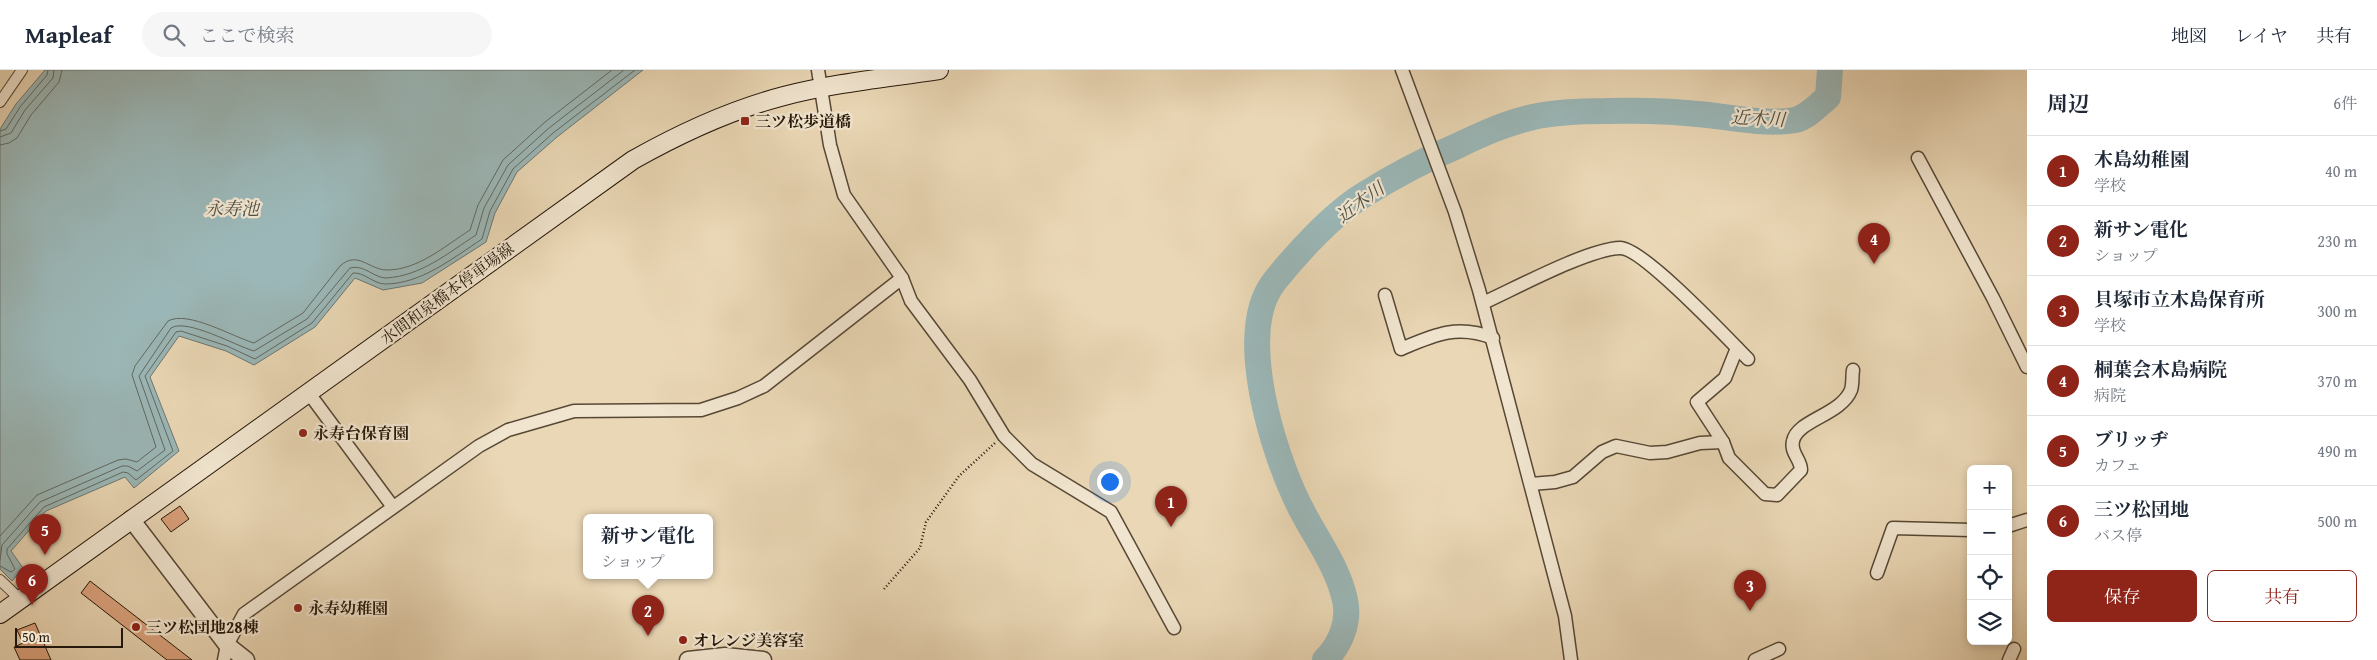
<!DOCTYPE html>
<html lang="ja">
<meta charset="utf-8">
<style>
:root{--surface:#fff;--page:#f6f6f7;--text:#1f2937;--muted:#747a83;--line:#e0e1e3;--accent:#8f2418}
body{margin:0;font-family:"Gentium Book Plus","Noto Serif JP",serif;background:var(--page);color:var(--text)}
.controls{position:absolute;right:15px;bottom:15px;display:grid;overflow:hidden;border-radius:8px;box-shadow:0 2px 8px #0003}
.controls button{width:45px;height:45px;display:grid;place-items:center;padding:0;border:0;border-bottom:1px solid var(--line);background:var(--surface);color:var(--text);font:25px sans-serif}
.scale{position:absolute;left:15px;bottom:12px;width:108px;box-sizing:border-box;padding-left:5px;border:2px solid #26180a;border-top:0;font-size:14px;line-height:18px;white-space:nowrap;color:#26180a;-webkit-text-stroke:4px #f1e5cf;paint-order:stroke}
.you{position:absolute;left:1109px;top:411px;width:18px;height:18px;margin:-12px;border:4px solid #fff;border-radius:50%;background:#1a73e8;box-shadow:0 0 0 8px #1a73e833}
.badge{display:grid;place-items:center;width:32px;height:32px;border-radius:50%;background:var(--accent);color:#fff;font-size:16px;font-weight:700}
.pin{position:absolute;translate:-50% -41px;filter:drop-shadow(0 1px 2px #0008)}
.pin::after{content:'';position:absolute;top:26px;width:18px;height:15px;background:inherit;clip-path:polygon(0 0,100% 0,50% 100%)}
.popup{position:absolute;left:583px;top:444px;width:130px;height:65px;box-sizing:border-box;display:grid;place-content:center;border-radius:8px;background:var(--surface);filter:drop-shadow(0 1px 4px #0005);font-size:16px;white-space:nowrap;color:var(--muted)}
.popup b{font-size:19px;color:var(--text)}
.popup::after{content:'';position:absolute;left:50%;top:100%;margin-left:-10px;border:10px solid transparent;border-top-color:var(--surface)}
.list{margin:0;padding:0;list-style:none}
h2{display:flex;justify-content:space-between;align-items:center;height:65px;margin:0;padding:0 20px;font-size:21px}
h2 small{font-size:16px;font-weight:400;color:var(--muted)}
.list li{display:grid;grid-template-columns:32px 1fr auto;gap:15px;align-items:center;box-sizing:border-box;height:70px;padding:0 20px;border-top:1px solid var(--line)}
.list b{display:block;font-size:19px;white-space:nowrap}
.list p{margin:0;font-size:16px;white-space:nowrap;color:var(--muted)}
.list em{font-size:16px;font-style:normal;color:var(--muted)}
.actions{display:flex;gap:10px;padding:15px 20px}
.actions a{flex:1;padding:11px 0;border:1px solid var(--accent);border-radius:8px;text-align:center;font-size:18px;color:var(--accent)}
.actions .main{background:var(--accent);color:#fff}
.icon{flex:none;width:28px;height:28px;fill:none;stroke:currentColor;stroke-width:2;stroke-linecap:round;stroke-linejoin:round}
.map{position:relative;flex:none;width:2027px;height:590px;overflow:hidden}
header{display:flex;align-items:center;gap:30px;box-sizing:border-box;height:70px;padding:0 25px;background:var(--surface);border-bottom:1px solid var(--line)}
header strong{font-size:24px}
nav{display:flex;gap:28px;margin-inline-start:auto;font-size:18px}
.search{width:350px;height:45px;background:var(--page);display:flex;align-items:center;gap:12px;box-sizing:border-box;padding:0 18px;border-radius:28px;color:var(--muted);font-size:19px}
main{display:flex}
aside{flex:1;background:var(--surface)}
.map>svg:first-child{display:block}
.water{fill:#9bb7b7;stroke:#6c7772}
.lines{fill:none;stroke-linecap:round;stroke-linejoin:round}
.shore{stroke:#606860;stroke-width:1}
.river{stroke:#9bb7b7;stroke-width:26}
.building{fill:#dca37d;stroke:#26180a}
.pedestrian-casing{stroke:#574835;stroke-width:12}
.minor-casing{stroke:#574835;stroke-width:15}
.tertiary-casing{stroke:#574835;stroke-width:19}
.secondary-casing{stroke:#26180a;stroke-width:20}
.path{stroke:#26180a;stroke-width:2.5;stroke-dasharray:1 2.5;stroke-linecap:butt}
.pedestrian{stroke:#f1e5cf;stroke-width:10}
.minor{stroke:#f1e5cf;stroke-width:12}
.tertiary{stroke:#f1e5cf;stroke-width:16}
.secondary{stroke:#f1e5cf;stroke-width:18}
.poi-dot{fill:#8f2418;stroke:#f1e5cf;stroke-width:2}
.labels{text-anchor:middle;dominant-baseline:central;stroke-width:4.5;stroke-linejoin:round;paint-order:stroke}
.poi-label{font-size:16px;font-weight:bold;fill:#26180a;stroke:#f1e5cf;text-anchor:start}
.street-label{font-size:16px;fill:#26180a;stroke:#f1e5cf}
.water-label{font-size:18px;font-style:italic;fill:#4f5047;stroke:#f1e5cf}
</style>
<header>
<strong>Mapleaf</strong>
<div class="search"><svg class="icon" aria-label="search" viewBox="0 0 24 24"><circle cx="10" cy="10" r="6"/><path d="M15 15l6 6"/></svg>ここで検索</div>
<nav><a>地図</a><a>レイヤ</a><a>共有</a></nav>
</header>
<main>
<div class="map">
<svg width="2027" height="590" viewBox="0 0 2027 590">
<rect width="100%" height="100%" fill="#ead7b5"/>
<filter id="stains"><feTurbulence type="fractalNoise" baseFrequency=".004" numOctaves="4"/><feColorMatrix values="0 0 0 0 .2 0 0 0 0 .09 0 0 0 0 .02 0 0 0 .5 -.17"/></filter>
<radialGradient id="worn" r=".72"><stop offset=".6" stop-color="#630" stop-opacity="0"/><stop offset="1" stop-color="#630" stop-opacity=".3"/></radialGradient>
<path class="water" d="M 45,0 L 643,0 L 557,67 L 517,102 L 495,143 L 486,172 L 422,213 L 383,220 L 355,208 L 315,257 L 254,295 L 226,281 L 179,266 L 150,307 L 179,381 L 134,418 L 125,407 L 46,441 L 11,481 L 23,498 L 12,511 L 0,499 L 0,59 L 16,34 Z"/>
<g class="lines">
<g class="shore">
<path d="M 0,61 L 6,59 L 20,37 L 47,5 L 48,0"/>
<path d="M 0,67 L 11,63 L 25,40 L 53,8 L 54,0"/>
<path d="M 0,75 L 9,73 L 17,68 L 31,45 L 59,12 L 62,0"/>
<path d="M 0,466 L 37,425 L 118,390 L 126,389 L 137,392 L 156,377 L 132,305 L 135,296 L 168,251 C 188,240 233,267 254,273 L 303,243 L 340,196 C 358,180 369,200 387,200 C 418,200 445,176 470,160 L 478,135 L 503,90 L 545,52 L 612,0"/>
<path d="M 0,490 L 2,475 L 40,432 L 122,396 L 128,396 L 137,401 L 165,380 L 139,306 L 171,258 C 187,248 236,276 254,281 L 307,249 L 350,198 C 364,194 374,208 386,208 C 421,206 448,183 476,165 L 484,138 L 508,95 L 549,58 L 624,0"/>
<path d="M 0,496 L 11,502 L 15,499 L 7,484 L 7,479 L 44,437 L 123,402 L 128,403 L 136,410 L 173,381 L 145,306 L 176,262 L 181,261 L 227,276 L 255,289 L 312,253 L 353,203 C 364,202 374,214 385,214 C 421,214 453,188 482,169 L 490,141 L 513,99 L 553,63 L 635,0"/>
</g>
<path class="river" d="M 1325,590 C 1340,575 1350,552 1345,530 C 1337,494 1314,466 1298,433 C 1273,382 1235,262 1274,212 C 1296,184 1332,145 1362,126 C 1392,107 1424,90 1457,76 C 1482,64 1506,53 1533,47 C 1556,42 1582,41 1605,41 C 1639,40 1674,41 1708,45 C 1735,48 1767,55 1795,50 C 1808,47 1818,35 1828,27 L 1830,0"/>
</g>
<g class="building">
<path d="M 180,436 L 189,449 L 171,462 L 161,449 Z"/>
<path d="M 90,511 L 192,590 L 167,590 L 81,523 Z"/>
<path d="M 35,553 L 51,590 L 20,590 L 14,577 L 23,573 L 17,560 Z"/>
</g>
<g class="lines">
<defs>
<g id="pedestrian">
<path d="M 0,32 L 22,0"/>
<path d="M 0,510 L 20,529"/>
</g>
<g id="minor">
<path d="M 818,0 L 830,75 L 844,125 L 902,208 L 911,231 L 970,310 L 1004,366 L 1032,394 L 1111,442 L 1174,558"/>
<path d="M 1402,0 L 1455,142 L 1479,220 L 1565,546 L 1571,590"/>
<path d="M 1918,88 L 1993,228 L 2027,297"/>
<path d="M 1385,225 L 1401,279 C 1434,265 1457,254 1493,268"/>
<path d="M 1483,233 C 1516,218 1588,179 1620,178 C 1642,177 1729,270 1748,289"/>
<path d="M 1737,278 L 1725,308 L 1697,332 L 1723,372 L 1729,388 L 1765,424 L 1777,425 L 1801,400 C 1801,389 1790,383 1793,371 C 1797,350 1841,345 1851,320 C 1853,314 1852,306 1853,300"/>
<path d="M 308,322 L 393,437"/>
<path d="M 1531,414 L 1555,412 L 1573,407 L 1602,382 L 1616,376 L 1650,383 L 1667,382 L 1700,373 L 1723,372"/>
<path d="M 2008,456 L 2027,450"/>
<path d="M 1877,503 L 1893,458 L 1971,460"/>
<path d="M 224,590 L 227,575 L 244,544 L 479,376 L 508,360 L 574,341 L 701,340 L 738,328 L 764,316 L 902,208"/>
<path d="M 1755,590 L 1779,579"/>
<path d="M 2009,590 L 2014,579"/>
</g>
<g id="tertiary">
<path d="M 131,449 L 227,575 L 246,590"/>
<path d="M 688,590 L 725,586 L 763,590"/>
</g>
<path id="secondary" d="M 0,544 L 633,90 C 681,63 730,40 784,26 C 834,13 887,8 939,0"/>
</defs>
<use href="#pedestrian" class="pedestrian-casing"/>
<use href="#minor" class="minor-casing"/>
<use href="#tertiary" class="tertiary-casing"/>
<use href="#secondary" class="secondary-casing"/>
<path class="path" d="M 884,519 L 920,478 L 926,452 L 959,406 L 995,373"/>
<use href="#pedestrian" class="pedestrian"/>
<use href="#minor" class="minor"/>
<use href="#tertiary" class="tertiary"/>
<use href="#secondary" class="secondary"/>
</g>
<g class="poi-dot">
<rect x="740" y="46" width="10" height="10" rx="2.5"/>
<circle cx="303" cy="363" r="5"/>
<circle cx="298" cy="538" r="5"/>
<circle cx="136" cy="557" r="5"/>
<circle cx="683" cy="570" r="5"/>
</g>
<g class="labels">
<g class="poi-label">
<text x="755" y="51">三ツ松歩道橋</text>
<text x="313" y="363">永寿台保育園</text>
<text x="308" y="538">永寿幼稚園</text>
<text x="146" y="557">三ツ松団地28棟</text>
<text x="693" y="570">オレンジ美容室</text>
</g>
<g class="street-label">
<text transform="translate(447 223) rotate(-36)">水間和泉橋本停車場線</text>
</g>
<g class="water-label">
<text transform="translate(1758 48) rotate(3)">近木川</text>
<text transform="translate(1360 132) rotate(-36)">近木川</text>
<text x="232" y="138">永寿池</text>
</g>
</g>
<rect width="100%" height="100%" filter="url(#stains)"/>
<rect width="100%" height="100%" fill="url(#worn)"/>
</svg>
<div class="controls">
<button>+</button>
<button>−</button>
<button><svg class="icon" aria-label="locate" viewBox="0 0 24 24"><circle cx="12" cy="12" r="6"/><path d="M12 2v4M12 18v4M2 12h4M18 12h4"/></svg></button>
<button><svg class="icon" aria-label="layers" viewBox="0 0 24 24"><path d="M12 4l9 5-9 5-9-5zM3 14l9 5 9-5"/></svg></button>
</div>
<div class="scale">50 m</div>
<div class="you"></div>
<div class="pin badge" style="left:1171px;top:457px">1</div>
<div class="pin badge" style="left:648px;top:566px">2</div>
<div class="popup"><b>新サン電化</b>ショップ</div>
<div class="pin badge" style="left:1750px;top:541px">3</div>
<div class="pin badge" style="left:1874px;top:194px">4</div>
<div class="pin badge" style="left:45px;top:485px">5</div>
<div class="pin badge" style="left:32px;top:535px">6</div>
</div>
<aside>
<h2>周辺<small>6件</small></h2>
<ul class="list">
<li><span class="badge">1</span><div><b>木島幼稚園</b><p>学校</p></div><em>40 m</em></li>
<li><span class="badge">2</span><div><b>新サン電化</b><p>ショップ</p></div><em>230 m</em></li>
<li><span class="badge">3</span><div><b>貝塚市立木島保育所</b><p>学校</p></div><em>300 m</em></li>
<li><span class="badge">4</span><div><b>桐葉会木島病院</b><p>病院</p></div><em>370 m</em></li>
<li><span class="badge">5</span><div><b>ブリッヂ</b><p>カフェ</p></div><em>490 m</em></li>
<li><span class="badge">6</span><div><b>三ツ松団地</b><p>バス停</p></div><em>500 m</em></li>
</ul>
<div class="actions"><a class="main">保存</a><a>共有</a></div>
</aside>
</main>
